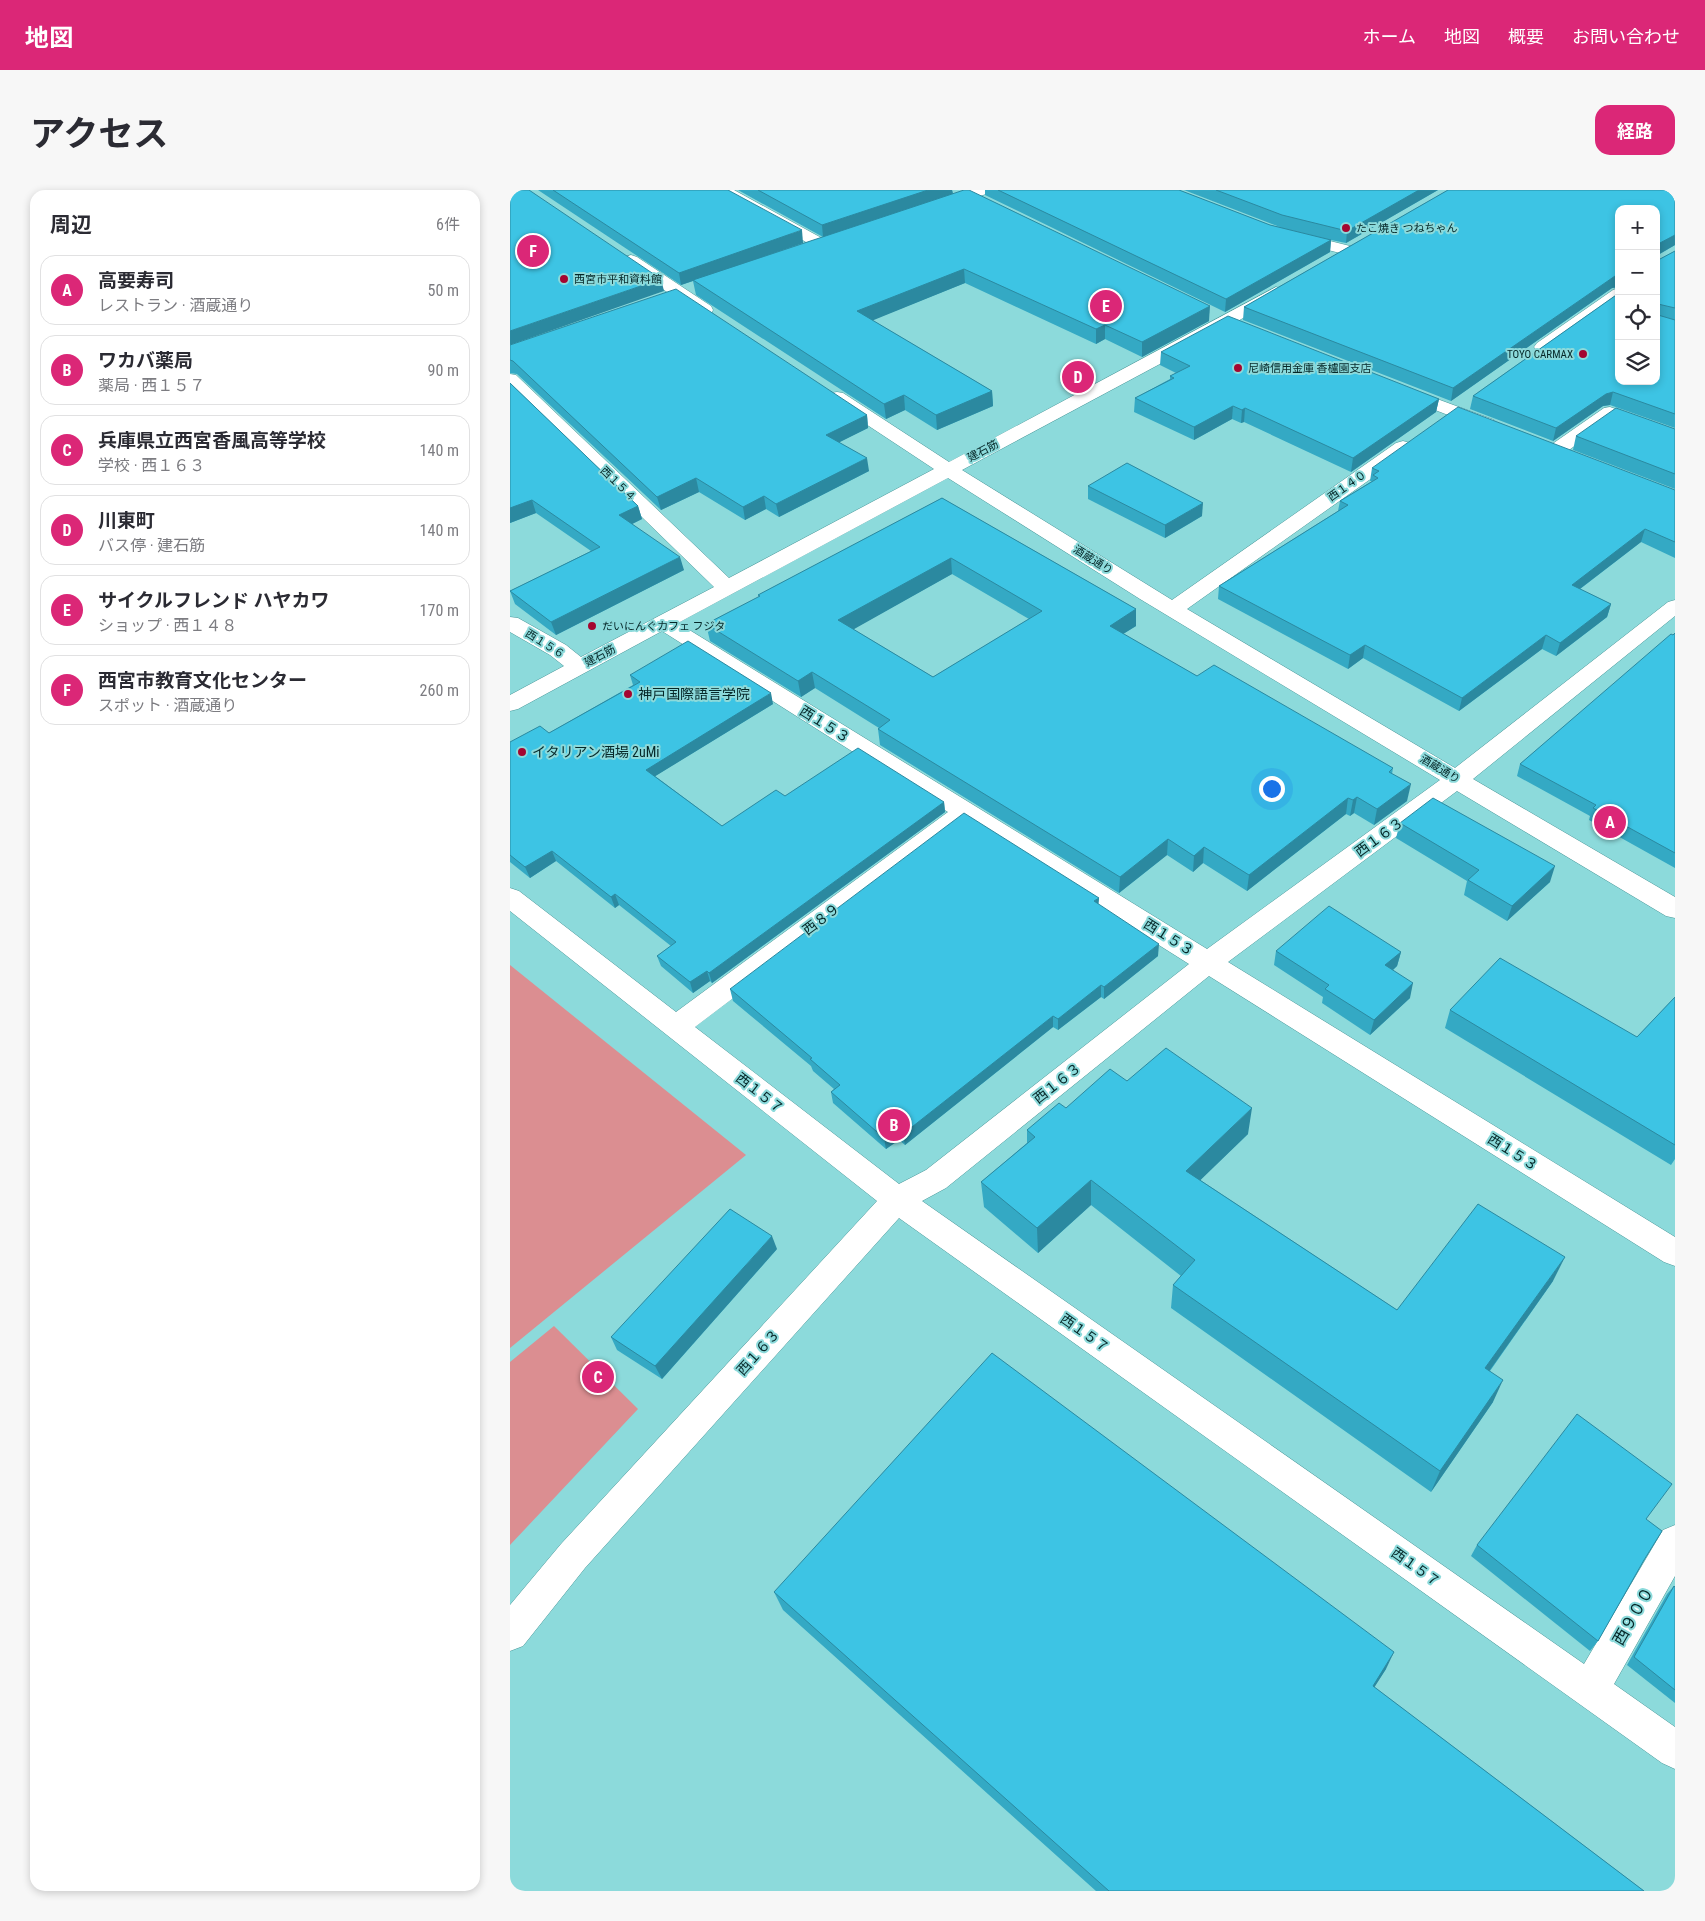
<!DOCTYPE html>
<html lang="ja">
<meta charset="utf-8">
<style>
:root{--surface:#fff;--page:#f7f7f7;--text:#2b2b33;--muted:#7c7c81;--line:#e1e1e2;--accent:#db2777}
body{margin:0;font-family:"Roboto Condensed","Noto Sans JP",sans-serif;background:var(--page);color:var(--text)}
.controls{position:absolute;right:15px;top:15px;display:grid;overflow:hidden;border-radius:10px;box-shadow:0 2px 8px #0003}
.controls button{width:45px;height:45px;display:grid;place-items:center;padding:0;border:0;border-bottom:1px solid var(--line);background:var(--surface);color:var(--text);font:25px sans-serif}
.you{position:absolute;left:761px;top:598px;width:18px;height:18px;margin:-12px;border:4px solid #fff;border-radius:50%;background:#1a73e8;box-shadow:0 0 0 8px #1a73e833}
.badge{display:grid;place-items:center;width:32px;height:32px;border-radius:50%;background:var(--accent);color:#fff;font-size:16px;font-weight:700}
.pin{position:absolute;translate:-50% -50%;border:2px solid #fff;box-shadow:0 1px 5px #0006}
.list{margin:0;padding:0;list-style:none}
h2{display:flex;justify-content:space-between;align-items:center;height:65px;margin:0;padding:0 20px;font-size:21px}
h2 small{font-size:16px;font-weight:400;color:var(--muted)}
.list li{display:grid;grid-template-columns:32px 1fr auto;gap:15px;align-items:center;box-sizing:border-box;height:70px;margin:0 10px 10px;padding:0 10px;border:1px solid var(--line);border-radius:15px}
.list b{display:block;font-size:19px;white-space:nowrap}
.list p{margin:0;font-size:16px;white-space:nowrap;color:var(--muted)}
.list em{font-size:16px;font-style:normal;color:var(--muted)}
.icon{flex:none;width:28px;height:28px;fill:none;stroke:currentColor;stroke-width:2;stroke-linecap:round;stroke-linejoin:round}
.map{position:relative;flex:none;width:1165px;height:1701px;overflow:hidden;border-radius:15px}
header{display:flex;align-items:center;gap:30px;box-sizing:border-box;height:70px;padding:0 25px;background:var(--accent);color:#fff}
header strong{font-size:24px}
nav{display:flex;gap:28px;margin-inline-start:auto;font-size:18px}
.intro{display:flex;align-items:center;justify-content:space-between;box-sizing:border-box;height:120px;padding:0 30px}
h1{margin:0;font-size:35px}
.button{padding:12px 22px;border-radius:15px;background:var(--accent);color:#fff;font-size:18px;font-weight:700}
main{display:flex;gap:30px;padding:0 30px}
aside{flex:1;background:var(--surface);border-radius:15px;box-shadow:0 2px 8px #0003}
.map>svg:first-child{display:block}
.green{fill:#db8e91}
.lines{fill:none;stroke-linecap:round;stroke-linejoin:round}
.minor-casing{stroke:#489698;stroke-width:1}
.minor{fill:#fff;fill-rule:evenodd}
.wall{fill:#34a9c4;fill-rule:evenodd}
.shaded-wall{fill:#2b89a0}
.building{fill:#3dc4e4;stroke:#2b89a0;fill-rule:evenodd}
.poi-dot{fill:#a40630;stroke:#8cdadb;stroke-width:2}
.labels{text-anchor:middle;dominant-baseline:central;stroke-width:4;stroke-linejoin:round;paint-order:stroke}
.far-poi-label{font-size:11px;fill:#052728;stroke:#8cdadb;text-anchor:start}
.far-street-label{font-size:11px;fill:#052728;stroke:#8cdadb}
.poi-label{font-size:14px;fill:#052728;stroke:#8cdadb;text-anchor:start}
.street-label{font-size:14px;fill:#052728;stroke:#8cdadb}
.near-street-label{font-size:16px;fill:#052728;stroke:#8cdadb}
</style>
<header>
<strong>地図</strong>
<nav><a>ホーム</a><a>地図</a><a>概要</a><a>お問い合わせ</a></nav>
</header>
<div class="intro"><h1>アクセス</h1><a class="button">経路</a></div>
<main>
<aside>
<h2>周辺<small>6件</small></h2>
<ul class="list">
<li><span class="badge">A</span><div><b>高要寿司</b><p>レストラン · 酒蔵通り</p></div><em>50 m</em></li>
<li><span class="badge">B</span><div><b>ワカバ薬局</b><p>薬局 · 西１５７</p></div><em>90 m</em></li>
<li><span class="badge">C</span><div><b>兵庫県立西宮香風高等学校</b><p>学校 · 西１６３</p></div><em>140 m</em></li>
<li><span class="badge">D</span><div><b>川東町</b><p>バス停 · 建石筋</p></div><em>140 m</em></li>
<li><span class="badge">E</span><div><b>サイクルフレンド ハヤカワ</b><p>ショップ · 西１４８</p></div><em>170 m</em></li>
<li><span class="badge">F</span><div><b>西宮市教育文化センター</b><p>スポット · 酒蔵通り</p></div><em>260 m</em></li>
</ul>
</aside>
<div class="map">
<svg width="1165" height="1701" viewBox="0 0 1165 1701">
<rect width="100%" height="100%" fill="#8cdadb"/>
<g class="green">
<path d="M 0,775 L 236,965 L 0,1158 Z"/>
<path d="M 44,1136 L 128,1219 L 0,1355 L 0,1172 Z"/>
</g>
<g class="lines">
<defs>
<g id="minor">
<path d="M 206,0 L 224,0 L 317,51 L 319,54 L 317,57 L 305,57 L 208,3 Z"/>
<path d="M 459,0 L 481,0 L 479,3 L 434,18 L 424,18 L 421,15 L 424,12 Z"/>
<path d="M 784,42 L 844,57 L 846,60 L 844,63 L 838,65 L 778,50 L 776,47 L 778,44 Z"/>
<path d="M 121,65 L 127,67 L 201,116 L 203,120 L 201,124 L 189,124 L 115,73 L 113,70 L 115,67 Z"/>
<path d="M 766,97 L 772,99 L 774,102 L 772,105 L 704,145 L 452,280 L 662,410 L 886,253 L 893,251 L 900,253 L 902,257 L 900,261 L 677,419 L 945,578 L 1158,412 L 1165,410 L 1165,426 L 963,589 L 1165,707 L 1165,728 L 1156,726 L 947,601 L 718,772 L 1165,1047 L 1165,1076 L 1154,1072 L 699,786 L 436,998 L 412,1011 L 1074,1474 L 1153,1340 L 1165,1335 L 1165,1386 L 1104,1494 L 1165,1537 L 1165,1579 L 1152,1573 L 389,1028 L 75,1378 L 13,1456 L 0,1461 L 0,1415 L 51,1354 L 367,1011 L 0,721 L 0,698 L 9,701 L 166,822 L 438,622 L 152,441 L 8,519 L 0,521 L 0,505 L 54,476 L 40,465 L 0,442 L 0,427 L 8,428 L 56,455 L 71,467 L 204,397 L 0,199 L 0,184 L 6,185 L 219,388 L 424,279 L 321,211 L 318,207 L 321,203 L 327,202 L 333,203 L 439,272 ZM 438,288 L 630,409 L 930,590 L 697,759 L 168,433 ZM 455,633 L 679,774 L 416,980 L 389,994 L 185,837 Z"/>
<path d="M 1109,98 L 1109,111 L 1039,161 L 1033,162 L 1027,161 L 1024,157 L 1027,153 L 1103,100 Z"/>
<path d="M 892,196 L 984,230 L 987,234 L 984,238 L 978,240 L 972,238 L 886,205 L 883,201 L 886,197 Z"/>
<path d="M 1100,217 L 1165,240 L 1165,252 L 1102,229 L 1052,265 L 1045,267 L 1038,265 L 1036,261 L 1038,257 L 1094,218 Z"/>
</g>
</defs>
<use href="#minor" class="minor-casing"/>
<use href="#minor" class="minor"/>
</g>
<g class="wall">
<path d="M 28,0 L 218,0 L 293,53 L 229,75 L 313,47 L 228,0 L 442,0 L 443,4 L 699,131 L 632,167 L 595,149 L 586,154 L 455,93 L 362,130 L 482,201 L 483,216 L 427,240 L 395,220 L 376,229 L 186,105 L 183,91 L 171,95 Z"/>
<path d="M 475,0 L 669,0 L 760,35 L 770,37 L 674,0 L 928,0 L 836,53 L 821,50 L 820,62 L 715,122 L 475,5 Z"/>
<path d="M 938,0 L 1165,0 L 1165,55 L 1148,65 L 1148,69 L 1150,69 L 1165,61 L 1165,238 L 1100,215 L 1093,216 L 1043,251 L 960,219 L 963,206 L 1109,103 L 1109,191 L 1146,191 L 1146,19 L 1109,19 L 1109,97 L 1102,98 L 941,211 L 733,130 L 734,117 Z"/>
<path d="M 0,155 L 357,225 L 358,238 L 329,252 L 359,281 L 269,327 L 256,319 L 235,330 L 189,302 L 151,320 L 7,184 L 0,183 Z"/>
<path d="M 651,162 L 929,209 L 926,222 L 841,282 L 734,232 L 731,233 L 722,229 L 684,250 L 624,222 L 625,208 L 660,189 L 660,186 L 666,183 L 650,175 Z"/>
<path d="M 0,193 L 128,316 L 132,329 L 122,334 L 174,380 L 46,445 L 5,414 L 0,401 L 81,361 L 26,323 L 0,333 Z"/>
<path d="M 1165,239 L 1165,299 L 1063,260 L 1066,246 Z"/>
<path d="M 862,278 L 1165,300 L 1165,368 L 1131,352 L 1070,399 L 1101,414 L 1097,427 L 1046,466 L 1032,459 L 949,521 L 853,468 L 838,479 L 708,409 L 709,396 L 828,321 L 830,311 L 862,291 L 860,291 Z"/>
<path d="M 578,296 L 692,326 L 655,348 L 578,309 Z"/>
<path d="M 432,308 L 626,419 L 626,436 L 613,444 L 687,486 L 883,578 L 882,584 L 897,611 L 864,635 L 844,623 L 840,626 L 836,624 L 737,701 L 693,673 L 683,682 L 657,665 L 609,703 L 370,555 L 368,539 L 369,538 L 305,498 L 291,507 L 200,451 L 196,434 L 249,407 L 248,405 ZM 442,384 L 519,429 L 423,487 L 343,439 Z"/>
<path d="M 1165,443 L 1165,678 L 1079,630 L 1080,626 L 1007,586 L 1010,574 Z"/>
<path d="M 120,485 L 263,514 L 145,586 L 212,636 L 275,606 L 434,612 L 435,622 L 202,793 L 200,791 L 183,803 L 151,776 L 147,766 L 161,756 L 109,715 L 105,718 L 46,671 L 20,688 L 0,672 L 0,552 L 39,543 L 123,495 Z"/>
<path d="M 890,633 L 1040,692 L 997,731 L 954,705 L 957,691 L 886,648 Z"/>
<path d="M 589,708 L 588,714 L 648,766 L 594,809 L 591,807 L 548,840 L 543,837 L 395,955 L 389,950 L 376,959 L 323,913 L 321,902 L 324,899 L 303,881 L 301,876 L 223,811 L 220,799 Z"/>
<path d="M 766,761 L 891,762 L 887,776 L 883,780 L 900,808 L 860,845 L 812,813 L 813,807 L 764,775 Z"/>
<path d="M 1165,807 L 1165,969 L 1161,975 L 935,838 L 940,820 L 1127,847 Z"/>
<path d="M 617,891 L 738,944 L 690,990 L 887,1120 L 1043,1091 L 980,1181 L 983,1212 L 921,1302 L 661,1118 L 663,1095 L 671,1086 L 581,1015 L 528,1063 L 474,1017 L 471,992 L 517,953 L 517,940 L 556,918 Z"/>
<path d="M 267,1059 L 152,1189 L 107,1160 L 101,1147 Z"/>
<path d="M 1136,1329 L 1134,1370 L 1088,1451 L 1080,1461 L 961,1366 L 967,1355 Z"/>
<path d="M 1164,1396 L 1165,1397 L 1165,1513 L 1117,1475 L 1157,1404 Z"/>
<path d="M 264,1402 L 876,1479 L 864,1497 L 1134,1701 L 586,1701 L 273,1420 Z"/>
</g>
<g class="shaded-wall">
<path d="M 418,0 L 442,0 L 443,4 L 313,47 L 312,35 Z"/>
<path d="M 909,0 L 928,0 L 836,53 L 837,41 Z"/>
<path d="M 292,40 L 293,53 L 171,95 L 169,83 Z"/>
<path d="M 1165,45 L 1165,55 L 1146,66 L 1148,54 Z"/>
<path d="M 821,50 L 820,62 L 715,122 L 716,109 Z"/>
<path d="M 454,79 L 455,93 L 349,136 L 347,121 Z"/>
<path d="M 1109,85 L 1109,97 L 1102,98 L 941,211 L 943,198 L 1105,86 Z"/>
<path d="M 151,89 L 154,101 L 0,155 L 0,141 Z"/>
<path d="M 700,116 L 699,131 L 632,167 L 632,152 Z"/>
<path d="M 595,135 L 595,149 L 586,154 L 586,139 Z"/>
<path d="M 482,201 L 483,216 L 427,240 L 426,225 Z"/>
<path d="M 1103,202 L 1100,215 L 1093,216 L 1043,251 L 1046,238 L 1096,204 Z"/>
<path d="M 394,205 L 395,220 L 376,229 L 374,214 Z"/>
<path d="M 929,209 L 926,222 L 841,282 L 843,268 Z"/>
<path d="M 723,216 L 722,229 L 684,250 L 684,237 Z"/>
<path d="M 735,218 L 734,232 L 731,233 L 732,220 Z"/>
<path d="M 357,225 L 358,238 L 318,258 L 316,245 Z"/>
<path d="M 357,268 L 359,281 L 269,327 L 266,314 Z"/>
<path d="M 186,288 L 189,302 L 151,320 L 147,307 Z"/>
<path d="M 254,306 L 256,319 L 235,330 L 233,317 Z"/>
<path d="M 22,310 L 26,323 L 0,333 L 0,318 Z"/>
<path d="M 693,313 L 692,326 L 655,348 L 655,335 Z"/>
<path d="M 128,316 L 132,329 L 112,339 L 109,325 Z"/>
<path d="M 1135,339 L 1131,352 L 1058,408 L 1062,395 Z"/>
<path d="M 170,367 L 174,380 L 46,445 L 41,432 Z"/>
<path d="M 441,368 L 442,384 L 330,447 L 328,430 Z"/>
<path d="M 1101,414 L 1097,427 L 1046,466 L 1050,453 Z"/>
<path d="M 626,419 L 626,436 L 600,452 L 600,436 Z"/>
<path d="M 1036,445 L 1032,459 L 949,521 L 952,508 Z"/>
<path d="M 855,455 L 853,468 L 838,479 L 840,465 Z"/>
<path d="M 302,482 L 305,498 L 291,507 L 288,491 Z"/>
<path d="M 261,503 L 263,514 L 139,590 L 136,580 Z"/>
<path d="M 901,594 L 897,611 L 864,635 L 867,619 Z"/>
<path d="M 847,607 L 844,623 L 840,626 L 843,610 Z"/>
<path d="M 838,608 L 836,624 L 737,701 L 739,685 Z"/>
<path d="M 434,612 L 435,622 L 202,793 L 199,783 Z"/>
<path d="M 658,649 L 657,665 L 609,703 L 610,687 Z"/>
<path d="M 694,657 L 693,673 L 683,682 L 684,666 Z"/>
<path d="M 42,661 L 46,671 L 20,688 L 15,677 Z"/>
<path d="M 1045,676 L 1040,692 L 997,731 L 1002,716 Z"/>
<path d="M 105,704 L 109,715 L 105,718 L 101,707 Z"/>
<path d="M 589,708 L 588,719 L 584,711 Z"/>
<path d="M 649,754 L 648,766 L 594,809 L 594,797 Z"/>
<path d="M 891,762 L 887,776 L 872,790 L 875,775 Z"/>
<path d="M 197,781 L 200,791 L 183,803 L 180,792 Z"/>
<path d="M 903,793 L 900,808 L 860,845 L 864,830 Z"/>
<path d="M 591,795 L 591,807 L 548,840 L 548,829 Z"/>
<path d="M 543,826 L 543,837 L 395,955 L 393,944 Z"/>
<path d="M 742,918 L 738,944 L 674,1006 L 676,981 Z"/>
<path d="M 387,939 L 389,950 L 376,959 L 374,948 Z"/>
<path d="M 581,990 L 581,1015 L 528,1063 L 527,1038 Z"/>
<path d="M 262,1046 L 267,1059 L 152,1189 L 145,1176 Z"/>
<path d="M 1055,1067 L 1043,1091 L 965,1201 L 975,1178 Z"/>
<path d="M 993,1190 L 983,1212 L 921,1302 L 930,1281 Z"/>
<path d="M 884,1462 L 876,1479 L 855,1512 L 863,1496 Z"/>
</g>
<g class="building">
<path d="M 0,0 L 19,0 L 151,89 L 0,141 Z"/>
<path d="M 43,0 L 218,0 L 292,40 L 169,83 Z"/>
<path d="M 248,0 L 418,0 L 312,35 Z"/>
<path d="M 454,0 L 459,0 L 700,116 L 632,152 L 595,135 L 586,139 L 454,79 L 347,121 L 482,201 L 426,225 L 394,205 L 374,214 L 183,90 Z"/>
<path d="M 488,0 L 669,0 L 760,35 L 821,50 L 716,109 Z"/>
<path d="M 706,0 L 909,0 L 837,41 L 772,25 Z"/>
<path d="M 938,0 L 1165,0 L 1165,45 L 1148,54 L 1148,69 L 1150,69 L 1165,61 L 1165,118 L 1148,114 L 1148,125 L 1165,130 L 1165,224 L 1103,202 L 1096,204 L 1046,238 L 963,206 L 1109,103 L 1109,191 L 1146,191 L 1146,19 L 1109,19 L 1109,85 L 1105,86 L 943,198 L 734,117 Z"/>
<path d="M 166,99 L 357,225 L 316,245 L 357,268 L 266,314 L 254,306 L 233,317 L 186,288 L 147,307 L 3,171 L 0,170 L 0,155 Z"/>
<path d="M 718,126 L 929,209 L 843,268 L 735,218 L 732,220 L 723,216 L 684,237 L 625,208 L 664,188 L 660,186 L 680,176 L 651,162 Z"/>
<path d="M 0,193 L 128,316 L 109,325 L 170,367 L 41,432 L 0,401 L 90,357 L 22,310 L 0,318 Z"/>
<path d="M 948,217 L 1165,300 L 1165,352 L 1135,339 L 1062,395 L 1101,414 L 1050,453 L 1036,445 L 952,508 L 855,455 L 840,465 L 709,396 L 838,315 L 830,311 L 868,288 L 863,285 L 869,281 L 862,278 Z"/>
<path d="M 1106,218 L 1165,239 L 1165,284 L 1066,246 Z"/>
<path d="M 617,273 L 693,313 L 655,335 L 578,296 Z"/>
<path d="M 432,308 L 626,419 L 600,436 L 687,486 L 704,475 L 883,578 L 879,582 L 901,594 L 867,619 L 847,607 L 843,610 L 838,608 L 739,685 L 694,657 L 684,666 L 658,649 L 610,687 L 368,539 L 380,530 L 302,482 L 288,491 L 196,434 L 250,406 L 248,405 ZM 441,368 L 532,421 L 423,487 L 328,430 Z"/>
<path d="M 1165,443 L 1165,663 L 1083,618 L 1086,615 L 1010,574 L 1161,444 L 1163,445 Z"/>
<path d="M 178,451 L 261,503 L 136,580 L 212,636 L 266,600 L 275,606 L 348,558 L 434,612 L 199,783 L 197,781 L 180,792 L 147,766 L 166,752 L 105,704 L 101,707 L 42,661 L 15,677 L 0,665 L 0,552 L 30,536 L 39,543 L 130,492 L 120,485 Z"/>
<path d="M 923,608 L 1045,676 L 1002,716 L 958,690 L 969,680 L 890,633 Z"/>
<path d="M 454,623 L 589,708 L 584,711 L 649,754 L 594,797 L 591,795 L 548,829 L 543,826 L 393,944 L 387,939 L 374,948 L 321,902 L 330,895 L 300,869 L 302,868 L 220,799 Z"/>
<path d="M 819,716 L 891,762 L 875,775 L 903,793 L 864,830 L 815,799 L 819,795 L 766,761 Z"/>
<path d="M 990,768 L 1127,847 L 1165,807 L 1165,955 L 940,820 Z"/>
<path d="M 656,858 L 742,918 L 676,981 L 887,1120 L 968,1014 L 1055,1067 L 975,1178 L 993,1190 L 930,1281 L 663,1095 L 685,1070 L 581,990 L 527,1038 L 471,992 L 525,947 L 517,940 L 549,913 L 556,918 L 600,879 L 617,891 Z"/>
<path d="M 220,1019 L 262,1046 L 145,1176 L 101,1147 Z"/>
<path d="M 482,1163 L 884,1462 L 863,1496 L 1134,1701 L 599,1701 L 264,1402 Z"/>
<path d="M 1067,1224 L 1162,1294 L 1136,1329 L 1152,1341 L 1134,1370 L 1088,1451 L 967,1355 Z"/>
<path d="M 1164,1396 L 1165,1397 L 1165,1500 L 1124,1467 Z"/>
</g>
<g class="poi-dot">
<circle cx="836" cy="38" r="5"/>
<circle cx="54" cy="89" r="5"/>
<circle cx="1073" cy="164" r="5"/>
<circle cx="728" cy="178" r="5"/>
<circle cx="82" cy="436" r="5"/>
<circle cx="118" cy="504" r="5"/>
<circle cx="12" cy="562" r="5"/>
</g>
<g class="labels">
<g class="far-poi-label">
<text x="846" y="38">たこ焼き つねちゃん</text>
<text x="64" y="89">西宮市平和資料館</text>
<text x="1063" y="164" text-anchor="end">TOYO CARMAX</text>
<text x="738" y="178">尼崎信用金庫 香櫨園支店</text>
<text x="92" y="436">だいにんぐカフェ フジタ</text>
</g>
<g class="far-street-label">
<text transform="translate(473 261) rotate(-28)">建石筋</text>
<text transform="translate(108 294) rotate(44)">西１５４</text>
<text transform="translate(837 296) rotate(-35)">西１４０</text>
<text transform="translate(583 370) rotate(32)">酒蔵通り</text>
<text transform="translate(35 454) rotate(32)">西１５６</text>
<text transform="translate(90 466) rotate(-28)">建石筋</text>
<text transform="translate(930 579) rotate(31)">酒蔵通り</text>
</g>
<g class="poi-label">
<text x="128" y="504">神戸国際語言学院</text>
<text x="22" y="562">イタリアン酒場 2uMi</text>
</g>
<g class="street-label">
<text transform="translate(315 534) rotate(32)">西１５３</text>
<text transform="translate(869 647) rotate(-36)">西１６３</text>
<text transform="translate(311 729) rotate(-37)">西８９</text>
<text transform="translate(659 747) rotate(32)">西１５３</text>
<text transform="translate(547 893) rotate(-38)">西１６３</text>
<text transform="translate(250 903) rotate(38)">西１５７</text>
<text transform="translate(1003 962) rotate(32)">西１５３</text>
<text transform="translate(575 1143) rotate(35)">西１５７</text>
<text transform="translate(248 1162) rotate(-48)">西１６３</text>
<text transform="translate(906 1377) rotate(35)">西１５７</text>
</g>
<g class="near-street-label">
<text transform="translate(1123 1426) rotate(-60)">西９００</text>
</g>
</g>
</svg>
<div class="controls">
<button>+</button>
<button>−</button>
<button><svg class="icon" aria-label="locate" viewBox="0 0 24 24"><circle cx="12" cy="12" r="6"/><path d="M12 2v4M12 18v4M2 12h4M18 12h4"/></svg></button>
<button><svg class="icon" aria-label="layers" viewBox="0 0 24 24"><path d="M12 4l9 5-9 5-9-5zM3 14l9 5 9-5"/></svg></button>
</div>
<div class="you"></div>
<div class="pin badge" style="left:1100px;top:632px">A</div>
<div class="pin badge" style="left:384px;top:935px">B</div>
<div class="pin badge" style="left:88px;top:1187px">C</div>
<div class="pin badge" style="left:568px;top:187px">D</div>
<div class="pin badge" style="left:596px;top:116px">E</div>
<div class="pin badge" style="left:23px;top:61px">F</div>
</div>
</main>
